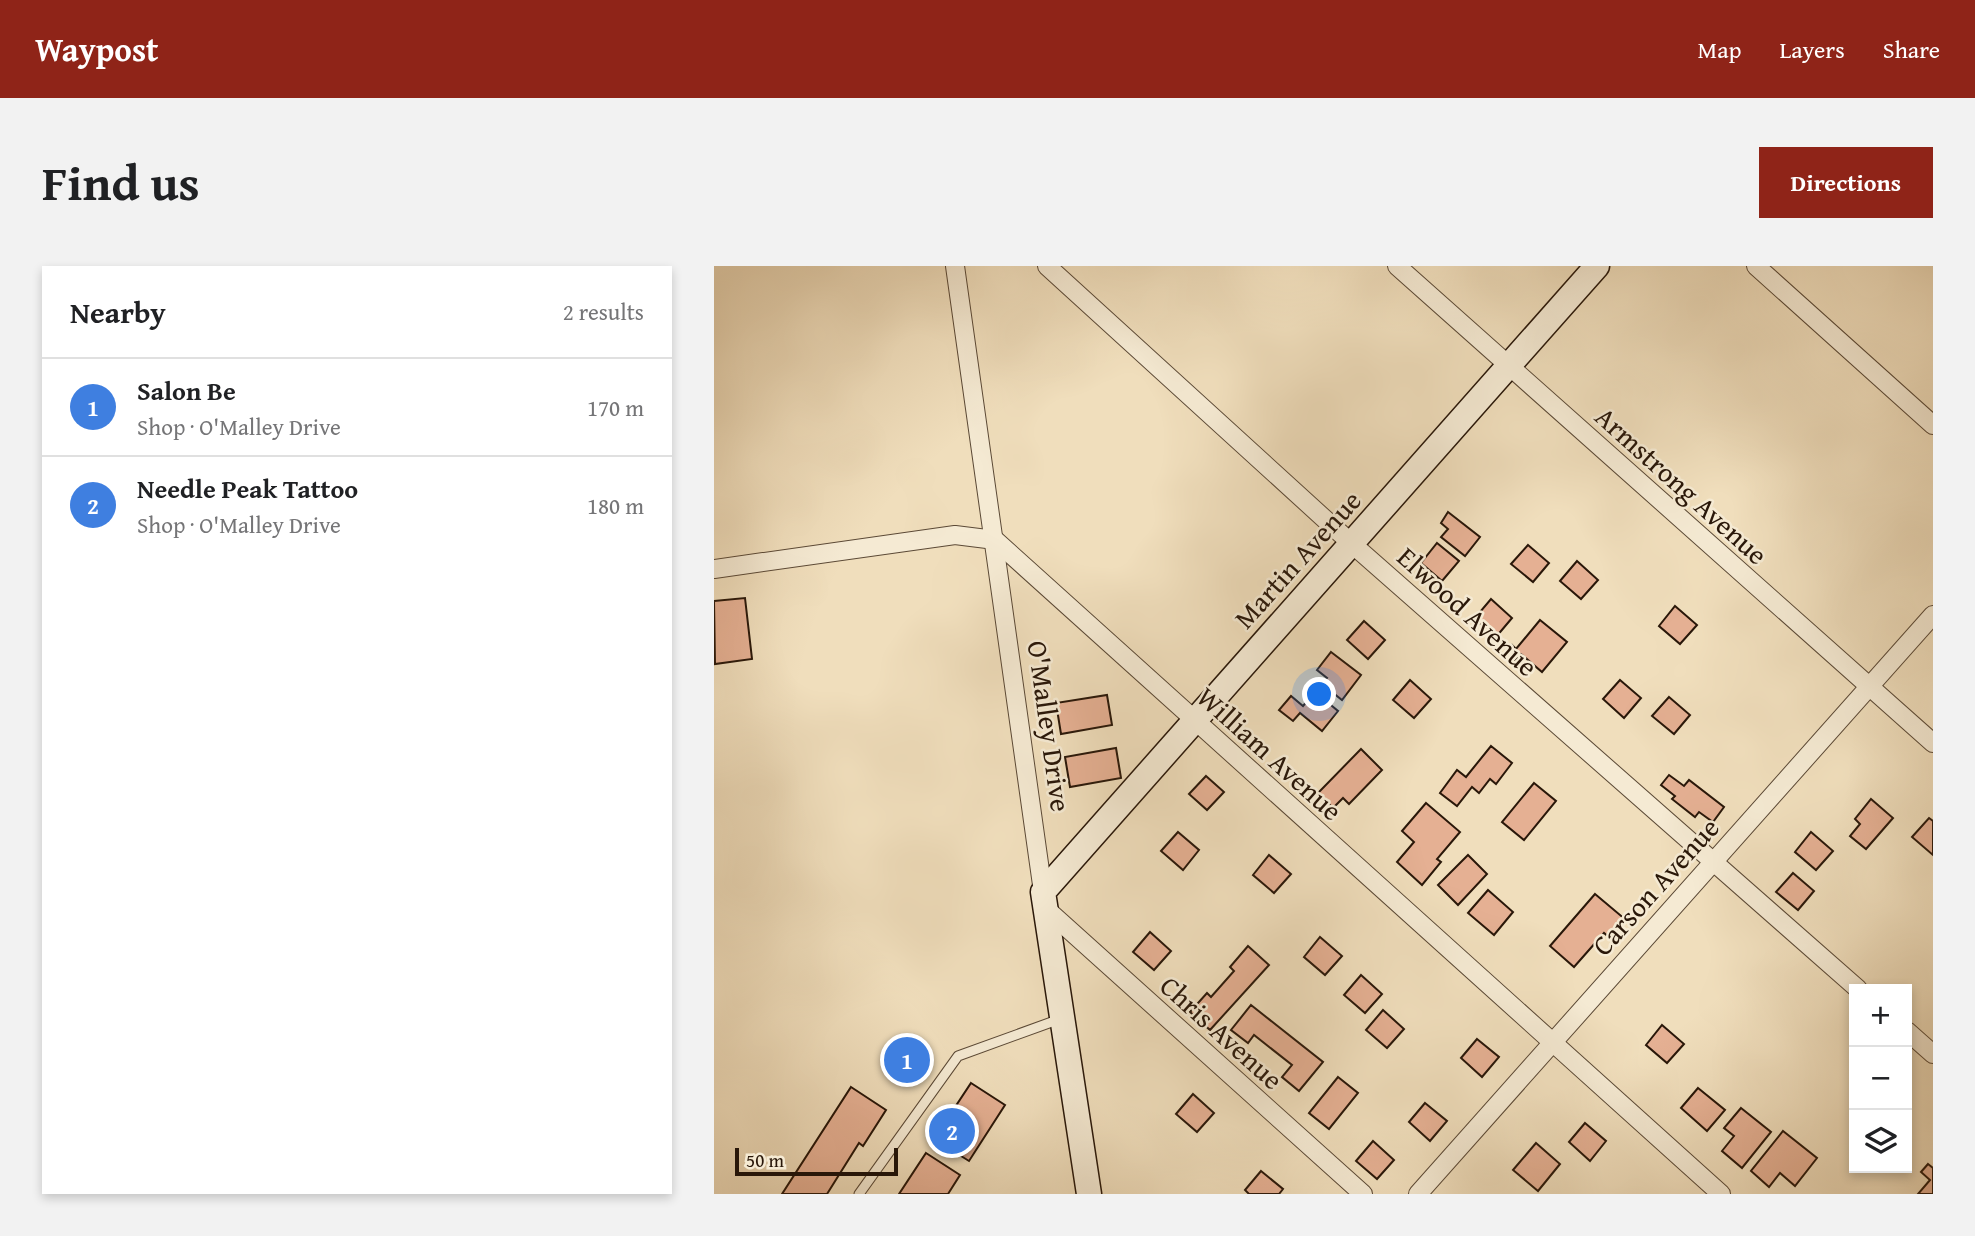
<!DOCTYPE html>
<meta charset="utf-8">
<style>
:root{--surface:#fff;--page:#f2f2f2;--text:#202124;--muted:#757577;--line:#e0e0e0;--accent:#8f2418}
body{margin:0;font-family:"Gentium Book Plus",serif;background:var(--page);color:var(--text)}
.controls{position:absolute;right:21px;bottom:21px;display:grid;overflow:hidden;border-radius:0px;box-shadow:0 4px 10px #0003}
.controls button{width:63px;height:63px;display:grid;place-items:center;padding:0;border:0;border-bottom:2px solid var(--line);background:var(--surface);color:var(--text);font:35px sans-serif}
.scale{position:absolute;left:21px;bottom:18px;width:163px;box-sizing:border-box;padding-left:7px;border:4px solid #291709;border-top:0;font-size:19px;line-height:24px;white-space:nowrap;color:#291709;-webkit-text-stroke:5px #f5ead3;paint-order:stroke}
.you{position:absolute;left:606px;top:429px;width:24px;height:24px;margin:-18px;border:5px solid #fff;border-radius:50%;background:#1a73e8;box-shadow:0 0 0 10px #1a73e833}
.badge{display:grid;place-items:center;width:46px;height:46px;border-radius:50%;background:var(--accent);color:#fff;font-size:23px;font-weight:700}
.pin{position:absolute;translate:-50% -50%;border:4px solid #fff;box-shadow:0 2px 7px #0006}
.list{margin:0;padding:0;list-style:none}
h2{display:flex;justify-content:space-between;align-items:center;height:91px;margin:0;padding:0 28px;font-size:30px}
h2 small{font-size:23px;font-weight:400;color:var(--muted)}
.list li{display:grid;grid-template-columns:46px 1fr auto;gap:21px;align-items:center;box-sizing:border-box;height:98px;padding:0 28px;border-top:2px solid var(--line)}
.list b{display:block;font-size:26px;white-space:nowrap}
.list p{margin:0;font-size:23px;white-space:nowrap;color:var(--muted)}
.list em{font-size:23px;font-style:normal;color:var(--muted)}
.icon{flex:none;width:38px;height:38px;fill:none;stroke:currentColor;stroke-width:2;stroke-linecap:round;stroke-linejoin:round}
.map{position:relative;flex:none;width:1219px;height:928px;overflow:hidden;border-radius:0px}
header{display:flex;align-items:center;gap:42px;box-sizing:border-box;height:98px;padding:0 35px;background:var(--accent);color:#fff}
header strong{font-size:33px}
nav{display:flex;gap:38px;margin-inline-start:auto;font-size:24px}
.intro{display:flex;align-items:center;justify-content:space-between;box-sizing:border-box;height:168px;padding:0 42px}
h1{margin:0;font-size:49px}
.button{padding:18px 32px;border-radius:0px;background:var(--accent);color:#fff;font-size:24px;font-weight:700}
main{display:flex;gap:42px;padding:0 42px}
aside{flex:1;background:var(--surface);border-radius:0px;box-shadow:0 4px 10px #0003}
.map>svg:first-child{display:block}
.building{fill:#e5b093;stroke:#291709;stroke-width:2}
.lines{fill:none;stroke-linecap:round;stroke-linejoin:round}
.lane-casing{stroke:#5b4936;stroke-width:11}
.street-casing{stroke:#5b4936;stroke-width:20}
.secondary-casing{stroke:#291709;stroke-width:27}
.lane{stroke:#f5ead3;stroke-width:9}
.street{stroke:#f5ead3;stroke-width:18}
.secondary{stroke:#f5ead3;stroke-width:24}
.labels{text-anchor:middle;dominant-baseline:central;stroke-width:5;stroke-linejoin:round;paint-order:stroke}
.street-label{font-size:28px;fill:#291709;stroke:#f5ead3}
</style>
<header>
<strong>Waypost</strong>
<nav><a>Map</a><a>Layers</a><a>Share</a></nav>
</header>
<div class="intro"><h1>Find us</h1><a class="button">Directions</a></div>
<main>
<aside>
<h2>Nearby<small>2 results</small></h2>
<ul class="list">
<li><span class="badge" style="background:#3f7fe0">1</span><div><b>Salon Be</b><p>Shop · O'Malley Drive</p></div><em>170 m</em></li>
<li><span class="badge" style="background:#3f7fe0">2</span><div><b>Needle Peak Tattoo</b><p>Shop · O'Malley Drive</p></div><em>180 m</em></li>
</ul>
</aside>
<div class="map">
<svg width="1219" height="928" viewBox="0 0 1219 928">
<rect width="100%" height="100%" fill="#f0debc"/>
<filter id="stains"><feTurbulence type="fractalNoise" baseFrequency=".00286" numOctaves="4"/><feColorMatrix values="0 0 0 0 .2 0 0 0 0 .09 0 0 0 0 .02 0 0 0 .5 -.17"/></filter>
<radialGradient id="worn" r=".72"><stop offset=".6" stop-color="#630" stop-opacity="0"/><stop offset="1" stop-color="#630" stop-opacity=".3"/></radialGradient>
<g class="building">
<path d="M 734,246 L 766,271 L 751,290 L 727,271 L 734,263 L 727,257 Z"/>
<path d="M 723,277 L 745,295 L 728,315 L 707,297 Z"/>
<path d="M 814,279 L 835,297 L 819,316 L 797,298 Z"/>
<path d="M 863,295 L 884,314 L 867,333 L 846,315 Z"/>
<path d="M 31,332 L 38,393 L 1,398 L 0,335 Z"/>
<path d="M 777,333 L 798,352 L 782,371 L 760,353 Z"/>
<path d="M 961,340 L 983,359 L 966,378 L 945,360 Z"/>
<path d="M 826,354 L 853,376 L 828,406 L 807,388 L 800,395 L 791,387 L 798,379 L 802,383 Z"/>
<path d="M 650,355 L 671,374 L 654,393 L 633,374 Z"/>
<path d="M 617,386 L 647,409 L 628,434 L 608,418 L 613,412 L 603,404 Z"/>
<path d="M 696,414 L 717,433 L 700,452 L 679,434 Z"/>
<path d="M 906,414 L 927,432 L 910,452 L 889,433 Z"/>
<path d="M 601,426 L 624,445 L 608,465 L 586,447 L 579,455 L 565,444 L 577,430 L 589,440 Z"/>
<path d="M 393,429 L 398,459 L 347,468 L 342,437 Z"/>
<path d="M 955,431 L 976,449 L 960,468 L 938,450 Z"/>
<path d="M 777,480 L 798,497 L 782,518 L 776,513 L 765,527 L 758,521 L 743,540 L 726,527 L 743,504 L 752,511 Z"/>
<path d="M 402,482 L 407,512 L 356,521 L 351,491 Z"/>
<path d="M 647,483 L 668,504 L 635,538 L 629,532 L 619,542 L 604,527 Z"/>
<path d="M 955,509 L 970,520 L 975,514 L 1010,541 L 999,556 L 985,546 L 981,551 L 958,533 L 961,530 L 947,519 Z"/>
<path d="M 492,510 L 510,526 L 493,544 L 475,528 Z"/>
<path d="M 820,517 L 842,535 L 810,574 L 788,556 Z"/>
<path d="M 1157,533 L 1179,552 L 1152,583 L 1136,570 L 1146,558 L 1141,553 Z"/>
<path d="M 712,537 L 746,566 L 723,593 L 727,596 L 708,619 L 683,596 L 700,576 L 688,565 Z"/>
<path d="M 1215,552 L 1219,555 L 1219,589 L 1198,571 Z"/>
<path d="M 464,566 L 485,584 L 469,604 L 447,585 Z"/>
<path d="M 1097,566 L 1119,585 L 1102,604 L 1081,586 Z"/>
<path d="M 555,589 L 577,608 L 560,627 L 539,609 Z"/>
<path d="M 754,589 L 773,608 L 744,639 L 724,619 Z"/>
<path d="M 1079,607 L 1100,625 L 1084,644 L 1062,626 Z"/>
<path d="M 774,624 L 799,646 L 780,669 L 754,647 Z"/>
<path d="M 881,628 L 912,654 L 896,672 L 890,667 L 860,701 L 836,680 Z"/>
<path d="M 436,666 L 457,685 L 440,704 L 419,686 Z"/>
<path d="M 606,671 L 628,690 L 611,709 L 590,691 Z"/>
<path d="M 534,680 L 555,699 L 496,764 L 476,746 L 493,727 L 497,731 L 520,705 L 516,701 Z"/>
<path d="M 647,709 L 668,728 L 651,747 L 630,729 Z"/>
<path d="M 537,739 L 609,796 L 585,825 L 568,811 L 578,799 L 540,769 L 534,777 L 517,764 Z"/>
<path d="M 669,744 L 690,763 L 673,782 L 652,764 Z"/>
<path d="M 948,759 L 970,778 L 953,797 L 932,779 Z"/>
<path d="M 763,773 L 785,791 L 768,811 L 747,792 Z"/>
<path d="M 624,811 L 644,827 L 615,863 L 595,847 Z"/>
<path d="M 257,817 L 291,839 L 255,895 L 220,873 Z"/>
<path d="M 137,821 L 172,844 L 149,880 L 145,877 L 113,928 L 68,928 Z"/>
<path d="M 984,822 L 1011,844 L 993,865 L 967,842 Z"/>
<path d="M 479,828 L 500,847 L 483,866 L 462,848 Z"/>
<path d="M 711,837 L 733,855 L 716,875 L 695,856 Z"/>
<path d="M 1027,842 L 1057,866 L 1028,902 L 1008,885 L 1020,870 L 1010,862 Z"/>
<path d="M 871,857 L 892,875 L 876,895 L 855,876 Z"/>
<path d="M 1069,865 L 1103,892 L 1081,920 L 1066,907 L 1055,921 L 1037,905 Z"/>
<path d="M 659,875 L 680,894 L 663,913 L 642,895 Z"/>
<path d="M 822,877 L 846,898 L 824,925 L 799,904 Z"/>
<path d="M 212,887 L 246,909 L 234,928 L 185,928 Z"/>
<path d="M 1214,898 L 1219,902 L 1219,928 L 1204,928 L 1216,914 L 1207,906 Z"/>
<path d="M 547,905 L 569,923 L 565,928 L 535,928 L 531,924 Z"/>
</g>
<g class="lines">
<defs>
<path id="lane" d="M 145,928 L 244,790 L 346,753"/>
<g id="street">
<path d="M 241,0 L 329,626"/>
<path d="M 333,0 L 637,277 L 1144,723"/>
<path d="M 683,0 L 1219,477"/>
<path d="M 1042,0 L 1219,159"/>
<path d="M 0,303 L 241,269 L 281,274 L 1007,928"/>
<path d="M 331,642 L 649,928"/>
<path d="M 1193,765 L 1219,788"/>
<path d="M 704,928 L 1219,349"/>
</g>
<path id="secondary" d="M 375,928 L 329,626 L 883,0"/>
</defs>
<use href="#lane" class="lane-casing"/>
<use href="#street" class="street-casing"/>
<use href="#secondary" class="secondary-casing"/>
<use href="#lane" class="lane"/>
<use href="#street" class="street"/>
<use href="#secondary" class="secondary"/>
</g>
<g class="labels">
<g class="street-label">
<text transform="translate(968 219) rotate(42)">Armstrong Avenue</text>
<text transform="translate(583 293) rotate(-48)">Martin Avenue</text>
<text transform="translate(754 345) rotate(42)">Elwood Avenue</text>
<text transform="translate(336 460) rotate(82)">O'Malley Drive</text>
<text transform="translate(556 487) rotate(42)">William Avenue</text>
<text transform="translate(941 620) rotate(-48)">Carson Avenue</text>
<text transform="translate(508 766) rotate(42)">Chris Avenue</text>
</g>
</g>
<rect width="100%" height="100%" filter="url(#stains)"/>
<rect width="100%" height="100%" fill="url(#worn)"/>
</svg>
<div class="controls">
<button>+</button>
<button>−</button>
<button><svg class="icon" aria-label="layers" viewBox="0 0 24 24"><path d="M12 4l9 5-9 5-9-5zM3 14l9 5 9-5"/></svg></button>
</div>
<div class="scale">50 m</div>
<div class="you"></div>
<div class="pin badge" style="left:193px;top:794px;background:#3f7fe0">1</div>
<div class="pin badge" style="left:238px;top:865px;background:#3f7fe0">2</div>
</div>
</main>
